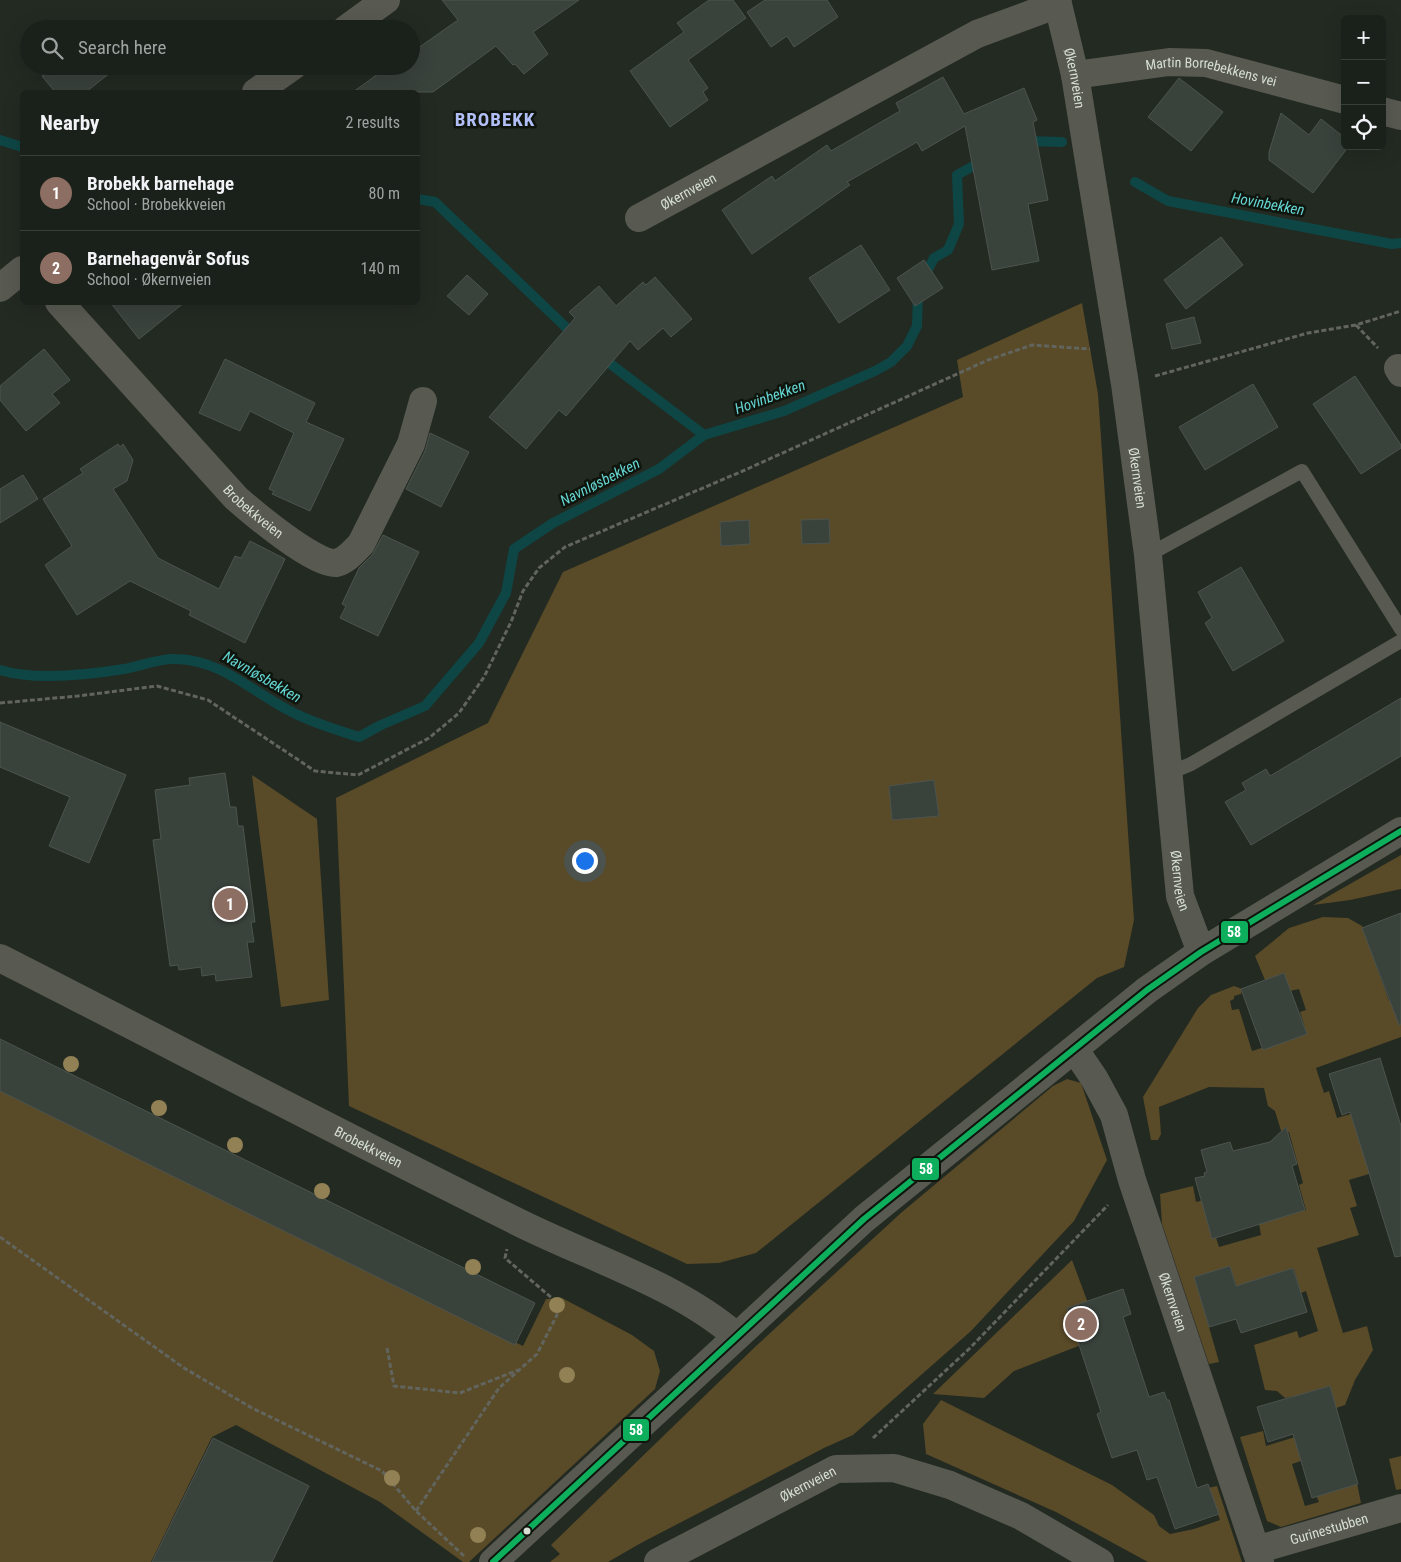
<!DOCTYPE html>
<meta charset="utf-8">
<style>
:root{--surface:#1a201a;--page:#272d27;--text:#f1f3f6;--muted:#9fa3a2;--line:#383e39;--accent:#979f96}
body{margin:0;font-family:"Roboto Condensed",sans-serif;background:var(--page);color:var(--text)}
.controls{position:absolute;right:15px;top:15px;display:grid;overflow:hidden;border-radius:8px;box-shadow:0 5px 20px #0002}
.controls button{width:45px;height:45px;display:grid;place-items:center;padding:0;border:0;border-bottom:1px solid var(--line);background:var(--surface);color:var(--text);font:25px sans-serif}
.you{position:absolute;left:584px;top:860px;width:18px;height:18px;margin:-12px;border:4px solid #fff;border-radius:50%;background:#1a73e8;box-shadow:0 0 0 8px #1a73e833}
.badge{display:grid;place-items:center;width:32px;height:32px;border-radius:50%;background:var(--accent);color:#fff;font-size:16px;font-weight:700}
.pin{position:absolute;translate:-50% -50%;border:2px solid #fff;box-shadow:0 1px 5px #0006}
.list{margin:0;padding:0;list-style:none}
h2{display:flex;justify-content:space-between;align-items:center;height:65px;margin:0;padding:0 20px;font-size:21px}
h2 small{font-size:16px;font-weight:400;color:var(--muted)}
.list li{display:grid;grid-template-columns:32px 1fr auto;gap:15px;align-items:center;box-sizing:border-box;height:75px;padding:0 20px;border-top:1px solid var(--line)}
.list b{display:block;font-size:19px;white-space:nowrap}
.list p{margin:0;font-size:16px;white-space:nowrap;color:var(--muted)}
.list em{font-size:16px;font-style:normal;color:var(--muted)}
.icon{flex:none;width:28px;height:28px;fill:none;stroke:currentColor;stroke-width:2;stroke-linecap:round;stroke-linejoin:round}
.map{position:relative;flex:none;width:1401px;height:1562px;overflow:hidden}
.search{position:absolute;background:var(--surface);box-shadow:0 5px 20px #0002;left:20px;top:20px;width:400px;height:55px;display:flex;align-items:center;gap:12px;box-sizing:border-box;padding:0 18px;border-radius:28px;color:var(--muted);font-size:19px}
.panel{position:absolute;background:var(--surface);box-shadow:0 5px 20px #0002;left:20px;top:90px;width:400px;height:215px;border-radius:8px}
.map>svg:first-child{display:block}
.green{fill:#594a28}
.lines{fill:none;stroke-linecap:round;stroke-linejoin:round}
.stream{stroke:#0e4645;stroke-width:10}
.building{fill:#3a423c;stroke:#4d544e}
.path{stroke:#62655e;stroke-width:3;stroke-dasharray:5 2.5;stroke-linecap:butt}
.service{stroke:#585a52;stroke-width:14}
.minor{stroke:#585a52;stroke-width:28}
.tertiary{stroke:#585a52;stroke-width:28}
.bus-1-casing{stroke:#0f140d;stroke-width:10}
.bus-1{stroke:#0daf5c;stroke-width:6}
.tree{fill:#928155}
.bus-dot{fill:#d6ded4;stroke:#0f140d;stroke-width:2}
.labels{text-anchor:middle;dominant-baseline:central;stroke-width:5;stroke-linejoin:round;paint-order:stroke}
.street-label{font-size:14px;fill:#d6ded4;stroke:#0f140d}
.water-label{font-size:15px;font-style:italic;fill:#65d6d3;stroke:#0f140d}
.district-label{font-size:19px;font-weight:bold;letter-spacing:1px;fill:#b1bff6;stroke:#0f140d}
.line-badge{stroke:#0f140d;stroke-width:2}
.badge-label{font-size:14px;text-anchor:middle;font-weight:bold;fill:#fff}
</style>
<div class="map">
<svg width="1401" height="1562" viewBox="0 0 1401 1562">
<rect width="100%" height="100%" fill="#232a22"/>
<g class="green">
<path d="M 1082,303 L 1098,394 L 1134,920 L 1124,967 L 1097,978 L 756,1253 L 719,1263 L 687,1264 L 349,1106 L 336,798 L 488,723 L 563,572 L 963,397 L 957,360 Z"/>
<path d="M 252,775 L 317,819 L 329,1000 L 281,1007 Z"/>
<path d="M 1401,855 L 1401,889 L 1350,900 L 1313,905 Z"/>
<path d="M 1323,917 L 1348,918 L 1362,926 L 1389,1001 L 1401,997 L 1401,1037 L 1316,1068 L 1324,1093 L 1329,1091 L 1337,1118 L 1354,1113 L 1372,1173 L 1349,1180 L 1357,1206 L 1350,1208 L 1359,1235 L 1317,1248 L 1343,1333 L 1367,1326 L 1373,1350 L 1355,1380 L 1345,1405 L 1336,1408 L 1330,1386 L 1315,1390 L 1320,1412 L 1299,1455 L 1301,1461 L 1292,1464 L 1305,1506 L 1319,1502 L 1316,1495 L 1357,1483 L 1361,1503 L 1281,1527 L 1267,1521 L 1240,1437 L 1263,1431 L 1266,1446 L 1308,1433 L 1295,1396 L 1285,1398 L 1277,1391 L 1265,1390 L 1254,1345 L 1297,1331 L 1299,1338 L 1318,1331 L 1306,1291 L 1301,1293 L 1294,1269 L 1237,1287 L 1230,1267 L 1195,1278 L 1219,1362 L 1209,1364 L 1162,1224 L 1160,1194 L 1193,1186 L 1196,1202 L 1204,1200 L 1219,1247 L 1261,1235 L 1259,1224 L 1306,1210 L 1299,1185 L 1303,1183 L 1289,1132 L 1282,1134 L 1275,1111 L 1268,1106 L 1264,1088 L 1209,1087 L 1159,1107 L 1161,1134 L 1158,1140 L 1151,1140 L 1143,1097 L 1198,1008 L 1211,995 L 1234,986 L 1242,989 L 1241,994 L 1234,996 L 1234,999 L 1230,1001 L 1232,1010 L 1239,1009 L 1252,1051 L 1307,1034 L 1300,1012 L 1306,1010 L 1299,989 L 1290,991 L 1284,973 L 1265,980 L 1255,956 L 1289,928 Z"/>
<path d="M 1067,1079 L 1081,1083 L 1107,1160 L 1074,1221 L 971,1331 L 853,1435 L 824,1448 L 641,1543 L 608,1562 L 550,1562 L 560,1554 L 551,1545 L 756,1346 L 902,1212 L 1053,1086 Z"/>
<path d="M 0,1090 L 523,1346 L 546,1299 L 562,1298 L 632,1335 L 654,1351 L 660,1371 L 655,1389 L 469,1562 L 463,1562 L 380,1502 L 236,1425 L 212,1437 L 151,1562 L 0,1562 Z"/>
<path d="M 1072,1260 L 1088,1303 L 1081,1345 L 1014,1371 L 984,1398 L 933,1394 Z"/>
<path d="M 941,1400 L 1112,1485 L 1154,1515 L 1159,1526 L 1170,1534 L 1194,1529 L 1220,1520 L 1208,1488 L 1217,1486 L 1242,1562 L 1148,1562 L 1056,1512 L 926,1454 L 923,1424 Z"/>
<path d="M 1401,1456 L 1401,1489 L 1396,1490 L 1389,1459 Z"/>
</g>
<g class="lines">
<g class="stream">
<path d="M 0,140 L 22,147"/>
<path d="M 1023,141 L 1062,142"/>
<path d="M 1135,182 L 1168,201 L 1392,244 L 1401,243"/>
<path d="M 418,199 L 435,202 L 575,336"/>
<path d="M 923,279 L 934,258 L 948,250 L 959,224 L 957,175 L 984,160"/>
<path d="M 600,356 L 704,435 L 784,411 L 875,371 L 891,362 L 907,346 L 917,326 L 918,293"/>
<path d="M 0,670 C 36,681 87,675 124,669 C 141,666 160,658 176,659 C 223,660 253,693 292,712 C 313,723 337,730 359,737 L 381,725 L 425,706 L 479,643 L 506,593 L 514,549 L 553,523 L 659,469 L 704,435"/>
</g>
</g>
<g class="building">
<path d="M 442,0 L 579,0 L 533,32 L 548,54 L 524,74 L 515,64 L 513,65 L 496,46 L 433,92 L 353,92 L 389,66 L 411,66 L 411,53 L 458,20 Z"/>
<path d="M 709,0 L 733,0 L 746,18 L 688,60 L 708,88 L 703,92 L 708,100 L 670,127 L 630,71 L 684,32 L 677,23 Z"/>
<path d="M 765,0 L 827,0 L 838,17 L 794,47 L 787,36 L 771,47 L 747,12 Z"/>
<path d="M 54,66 L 110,66 L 107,68 L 111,72 L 86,92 L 55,92 L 42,76 Z"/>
<path d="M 943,77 L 964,114 L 1024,88 L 1037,120 L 1033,122 L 1048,200 L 1028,204 L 1039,261 L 992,270 L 965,126 L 922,151 L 917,142 L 847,182 L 850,185 L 752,254 L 722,210 L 772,176 L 775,181 L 827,145 L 831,151 L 900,111 L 896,103 Z"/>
<path d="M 1179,78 L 1223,112 L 1191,151 L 1148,117 Z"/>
<path d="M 1281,113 L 1309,135 L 1321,119 L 1345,138 L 1345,146 L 1349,146 L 1313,193 L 1269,160 L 1269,152 Z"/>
<path d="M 1221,237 L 1243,265 L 1186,309 L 1164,280 Z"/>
<path d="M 861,245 L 890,290 L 839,323 L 809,278 Z"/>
<path d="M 924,260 L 943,288 L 915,306 L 897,278 Z"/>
<path d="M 467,275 L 488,294 L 469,315 L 447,296 Z"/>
<path d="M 655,277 L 692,319 L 671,337 L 663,328 L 638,350 L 630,341 L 566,416 L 559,410 L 526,449 L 489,417 L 575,318 L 569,312 L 599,286 L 616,306 L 643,282 L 646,285 Z"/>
<path d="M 110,302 L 185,302 L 139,339 Z"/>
<path d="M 1194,317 L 1201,343 L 1172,349 L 1166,324 Z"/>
<path d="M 44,349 L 70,380 L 52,394 L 60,403 L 26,431 L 0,400 L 0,386 Z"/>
<path d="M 225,359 L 315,403 L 306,422 L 344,439 L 310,511 L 272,494 L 274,491 L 269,489 L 294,433 L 250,411 L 240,431 L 199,413 Z"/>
<path d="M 1355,376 L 1401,445 L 1401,448 L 1361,474 L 1313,404 Z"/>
<path d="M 1253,384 L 1278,427 L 1205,470 L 1179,427 Z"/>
<path d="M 430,433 L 469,452 L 441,507 L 406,489 L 425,451 Z"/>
<path d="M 118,444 L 120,447 L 123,444 L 133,460 L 127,481 L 113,489 L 158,558 L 219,589 L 235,556 L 241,558 L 250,541 L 285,559 L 245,643 L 189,615 L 191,611 L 130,581 L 77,615 L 45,565 L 72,546 L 43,499 L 83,473 L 80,469 Z"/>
<path d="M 23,475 L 38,499 L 0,523 L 0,489 Z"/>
<path d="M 829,519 L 830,543 L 802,544 L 801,520 Z"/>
<path d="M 749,520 L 750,544 L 721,546 L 720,522 Z"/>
<path d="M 383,535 L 419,552 L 378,636 L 340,618 L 346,606 L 342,604 L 359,568 L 372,555 Z"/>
<path d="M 1241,567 L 1284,641 L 1233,671 L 1205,623 L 1212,618 L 1198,592 Z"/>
<path d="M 1401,698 L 1401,756 L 1251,845 L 1225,802 L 1246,790 L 1242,783 L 1266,769 L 1270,776 Z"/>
<path d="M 0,722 L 126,775 L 89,863 L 49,846 L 70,797 L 0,767 Z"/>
<path d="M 225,773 L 230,807 L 236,807 L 238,826 L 243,826 L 255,922 L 251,922 L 254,942 L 247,942 L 252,977 L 216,981 L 215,974 L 202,976 L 201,967 L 179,970 L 178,965 L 170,966 L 153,840 L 161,839 L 155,790 L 190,785 L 189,778 Z"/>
<path d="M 934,780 L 939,816 L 892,820 L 889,786 Z"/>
<path d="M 1401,913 L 1401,1024 L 1399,1025 L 1362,928 Z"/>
<path d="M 1284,973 L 1307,1034 L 1263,1050 L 1241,989 Z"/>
<path d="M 0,1039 L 535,1303 L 515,1345 L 0,1091 Z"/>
<path d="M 1380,1058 L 1401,1126 L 1401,1256 L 1395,1257 L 1350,1112 L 1342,1115 L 1329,1074 Z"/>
<path d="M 1286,1127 L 1297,1164 L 1292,1166 L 1305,1210 L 1212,1239 L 1195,1178 L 1205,1176 L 1204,1173 L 1207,1172 L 1201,1150 L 1230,1142 L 1233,1151 L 1270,1142 Z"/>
<path d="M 1230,1266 L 1236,1286 L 1293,1268 L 1307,1312 L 1241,1333 L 1236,1319 L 1209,1327 L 1194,1277 Z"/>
<path d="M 1123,1289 L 1131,1314 L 1123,1317 L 1149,1397 L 1164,1392 L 1167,1400 L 1169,1400 L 1197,1488 L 1208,1484 L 1219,1514 L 1175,1529 L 1157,1477 L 1147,1480 L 1137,1450 L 1112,1458 L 1097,1414 L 1101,1412 L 1067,1308 Z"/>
<path d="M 1330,1386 L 1358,1484 L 1312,1498 L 1293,1434 L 1268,1442 L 1257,1407 Z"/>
<path d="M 213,1438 L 309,1486 L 272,1562 L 152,1562 Z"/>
</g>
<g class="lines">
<g class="path">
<path d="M 1356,325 L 1378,348"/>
<path d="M 1155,376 L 1308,333 L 1356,325 L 1401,311"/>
<path d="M 0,703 L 78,696 L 157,686 L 208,700 L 315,771 L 358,775 L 429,738 L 459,713 L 484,677 L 511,622 L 523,591 L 539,568 L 565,547 L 745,470 L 988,360 L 1032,345 L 1090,349"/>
<path d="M 0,1237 L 184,1368 L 252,1408 L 382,1471 L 416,1511 L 464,1556"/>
<path d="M 387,1348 L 394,1386 L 460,1393 L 518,1370"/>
<path d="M 873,1438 L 970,1348 L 1108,1205"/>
<path d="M 416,1511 L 499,1388 L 537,1354 L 557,1315 L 553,1299 L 505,1258 L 507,1249"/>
</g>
<g class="service">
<path d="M 1148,555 L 1302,471 L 1401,629"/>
<path d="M 1169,773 L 1191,764 L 1401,641"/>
</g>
<g class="minor">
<path id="s1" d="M 1057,0 L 1075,75 L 1125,384 L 1148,555 L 1180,896 L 1201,952"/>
<path d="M 346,29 L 386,0"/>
<path id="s2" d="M 1075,75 L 1169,62 L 1206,63 L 1345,100"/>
<path d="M 256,92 L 293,66"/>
<path d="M 1382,111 L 1401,116"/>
<path id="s3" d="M 639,218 L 977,34 L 1058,4"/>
<path d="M 0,288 L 22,270"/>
<path id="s4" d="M 59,302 L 236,498 C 253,513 315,565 336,563 C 346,561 354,551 361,544 L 411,444 L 423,401"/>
<path d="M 1398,368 L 1401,373"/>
<path id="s5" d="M 0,958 C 171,1045 340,1134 512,1219 C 584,1256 675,1283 736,1336"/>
<path id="s6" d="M 1256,1550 L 1401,1508"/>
<path id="s7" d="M 658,1562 L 836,1469 L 894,1468 L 950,1485 L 1021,1516 L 1100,1562"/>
</g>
<g class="tertiary">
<path id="s8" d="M 1075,1050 L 1094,1078 L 1114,1115 L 1132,1180 L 1260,1562"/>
<path d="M 493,1562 L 864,1219 L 1147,990 L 1201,952 L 1401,831"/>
</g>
<defs>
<path id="bus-1" d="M 493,1562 L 864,1219 L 1147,990 L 1201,952 L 1401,831"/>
</defs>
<use href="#bus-1" class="bus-1-casing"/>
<use href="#bus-1" class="bus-1"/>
</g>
<g class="tree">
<circle cx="71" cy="1064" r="8"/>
<circle cx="159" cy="1108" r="8"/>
<circle cx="235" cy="1145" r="8"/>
<circle cx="322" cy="1191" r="8"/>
<circle cx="473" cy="1267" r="8"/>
<circle cx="557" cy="1305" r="8"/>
<circle cx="567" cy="1375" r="8"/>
<circle cx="392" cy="1478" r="8"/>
<circle cx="478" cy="1535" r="8"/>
</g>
<circle class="bus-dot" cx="527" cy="1531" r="4.5"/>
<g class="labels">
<g class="street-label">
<text stroke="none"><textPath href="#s2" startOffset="138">Martin Borrebekkens vei</textPath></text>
<text stroke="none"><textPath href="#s1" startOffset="80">Økernveien</textPath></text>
<text stroke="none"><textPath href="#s3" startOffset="56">Økernveien</textPath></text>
<text stroke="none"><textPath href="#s1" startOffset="485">Økernveien</textPath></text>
<text stroke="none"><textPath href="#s4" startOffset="286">Brobekkveien</textPath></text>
<text stroke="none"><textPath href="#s1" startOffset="890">Økernveien</textPath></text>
<text stroke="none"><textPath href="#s5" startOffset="414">Brobekkveien</textPath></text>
<text stroke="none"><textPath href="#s8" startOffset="272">Økernveien</textPath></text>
<text stroke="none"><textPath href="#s7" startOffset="169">Økernveien</textPath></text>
<text stroke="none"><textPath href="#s6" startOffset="76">Gurinestubben</textPath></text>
</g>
<g class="water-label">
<text transform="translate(1268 204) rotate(10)">Hovinbekken</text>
<text transform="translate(770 397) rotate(-20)">Hovinbekken</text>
<text transform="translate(600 482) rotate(-27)">Navnløsbekken</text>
<text transform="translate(262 677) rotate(30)">Navnløsbekken</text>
</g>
<g class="district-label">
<text x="495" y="119">BROBEKK</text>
</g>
</g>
<g class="line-badge">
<rect x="1220" y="920" width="29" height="24" rx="5" fill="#0daf5c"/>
<rect x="911" y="1157" width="29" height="24" rx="5" fill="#0daf5c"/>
<rect x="622" y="1418" width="28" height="24" rx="5" fill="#0daf5c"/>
</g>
<g class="badge-label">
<text x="1234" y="937">58</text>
<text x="926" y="1174">58</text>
<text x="636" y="1435">58</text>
</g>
</svg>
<div class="controls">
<button>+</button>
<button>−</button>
<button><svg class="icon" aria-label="locate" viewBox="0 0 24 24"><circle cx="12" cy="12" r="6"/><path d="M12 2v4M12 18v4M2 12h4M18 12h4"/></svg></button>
</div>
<div class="you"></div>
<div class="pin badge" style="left:230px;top:904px;background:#8d6e63">1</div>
<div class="pin badge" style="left:1081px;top:1324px;background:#8d6e63">2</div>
<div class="search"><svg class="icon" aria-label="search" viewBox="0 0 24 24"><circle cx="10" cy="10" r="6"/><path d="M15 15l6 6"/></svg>Search here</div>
<section class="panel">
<h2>Nearby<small>2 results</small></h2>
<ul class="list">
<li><span class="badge" style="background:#8d6e63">1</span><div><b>Brobekk barnehage</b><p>School · Brobekkveien</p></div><em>80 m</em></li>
<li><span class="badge" style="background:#8d6e63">2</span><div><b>Barnehagenvår Sofus</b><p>School · Økernveien</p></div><em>140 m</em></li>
</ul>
</section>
</div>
